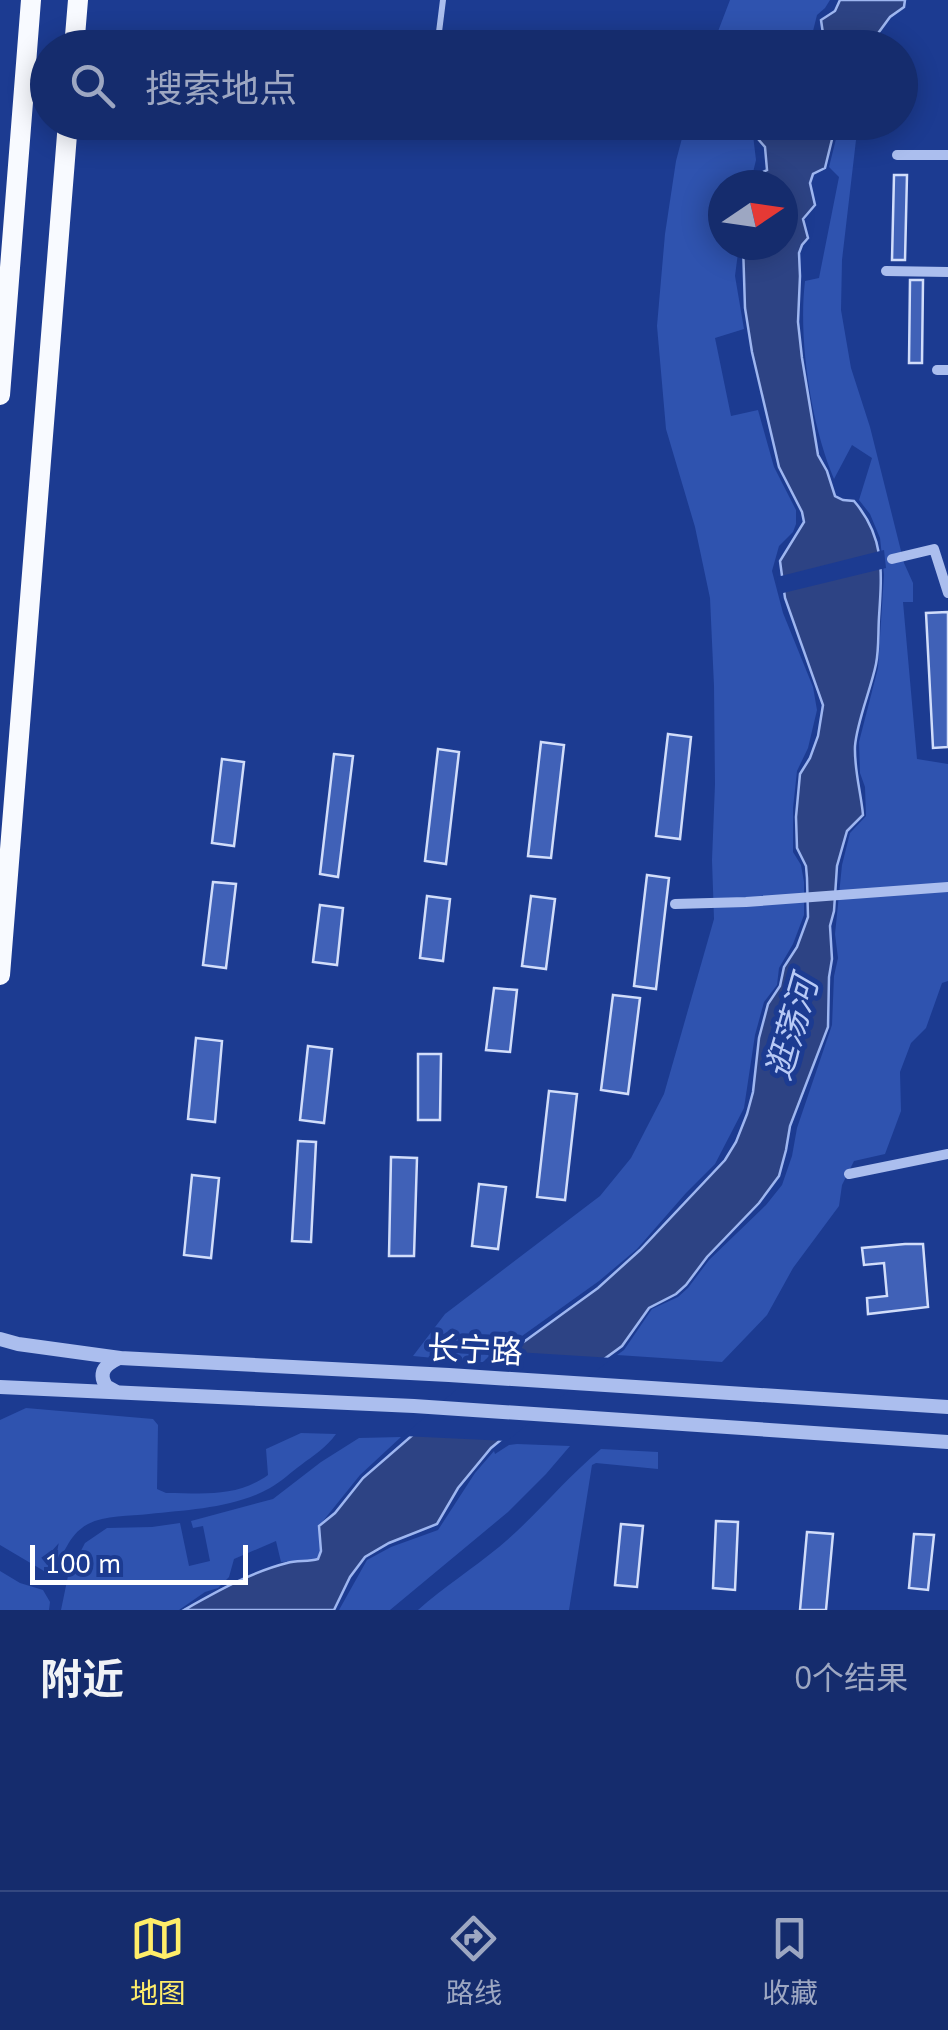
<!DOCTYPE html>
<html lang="zh">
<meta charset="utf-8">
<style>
:root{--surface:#152c6d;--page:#223875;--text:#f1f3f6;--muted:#9da7c2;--line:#344880;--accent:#ffed69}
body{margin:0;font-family:"PT Sans","Noto Sans SC",sans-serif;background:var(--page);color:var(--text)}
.compass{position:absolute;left:708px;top:170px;width:90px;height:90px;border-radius:50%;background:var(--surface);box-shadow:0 5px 25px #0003;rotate:77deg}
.scale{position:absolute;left:30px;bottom:25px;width:218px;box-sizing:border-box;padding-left:10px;border:5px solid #fff;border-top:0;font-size:28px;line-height:35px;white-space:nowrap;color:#fff;-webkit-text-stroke:8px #1c3b91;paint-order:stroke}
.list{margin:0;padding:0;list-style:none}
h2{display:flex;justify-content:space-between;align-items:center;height:130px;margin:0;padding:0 40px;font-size:42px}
h2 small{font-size:32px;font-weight:400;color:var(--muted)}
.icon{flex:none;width:55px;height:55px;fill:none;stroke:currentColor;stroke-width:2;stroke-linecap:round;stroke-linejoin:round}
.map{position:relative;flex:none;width:948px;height:1610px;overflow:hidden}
.search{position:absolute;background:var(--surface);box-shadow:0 5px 25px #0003;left:30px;right:30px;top:30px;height:110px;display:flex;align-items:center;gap:25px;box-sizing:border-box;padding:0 35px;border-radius:55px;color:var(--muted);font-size:38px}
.sheet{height:280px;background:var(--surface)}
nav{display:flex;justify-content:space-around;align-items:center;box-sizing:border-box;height:140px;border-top:2px solid var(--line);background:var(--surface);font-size:28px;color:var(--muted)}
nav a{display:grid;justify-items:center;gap:5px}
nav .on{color:var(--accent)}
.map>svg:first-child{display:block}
.green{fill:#2f53af}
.water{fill:#2d4384;stroke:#9eb6f0;stroke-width:2.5}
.pier{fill:#1c3b91}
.building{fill:#4061b7;stroke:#d1ddfa;stroke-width:2.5}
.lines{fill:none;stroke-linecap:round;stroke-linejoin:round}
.service{stroke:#abbeee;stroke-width:6}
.minor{stroke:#abbeee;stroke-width:10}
.tertiary{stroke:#abbeee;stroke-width:14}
.trunk{stroke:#f8faff;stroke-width:20}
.labels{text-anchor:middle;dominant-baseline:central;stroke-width:10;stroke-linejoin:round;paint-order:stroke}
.street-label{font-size:32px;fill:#fff;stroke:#1c3b91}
.water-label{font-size:35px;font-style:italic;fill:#b7c9f5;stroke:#1c3b91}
</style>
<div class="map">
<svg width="948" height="1610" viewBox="0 0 948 1610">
<rect width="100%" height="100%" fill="#1c3b91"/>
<g class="green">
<path d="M 730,0 L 830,0 L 825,8 L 817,15 L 809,47 L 712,47 Z"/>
<path d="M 686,123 L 755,123 L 753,135 L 756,160 L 750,185 L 723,185 L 723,245 L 739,245 L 735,276 L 744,329 L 715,338 L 731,416 L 758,410 L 774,467 L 796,510 L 796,524 L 793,532 L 779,546 L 772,571 L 783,613 L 813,687 L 817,710 L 808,748 L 797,771 L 793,808 L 793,852 L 801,865 L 804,882 L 804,915 L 793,944 L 779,968 L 777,985 L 764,1002 L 755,1035 L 744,1108 L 715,1164 L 686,1193 L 637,1249 L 599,1281 L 491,1358 L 483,1362 L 475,1362 L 413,1356 L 445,1314 L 600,1196 L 631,1158 L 664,1094 L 714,919 L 712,860 L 715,784 L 714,686 L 710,598 L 695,527 L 666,429 L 657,326 L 665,234 L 676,161 Z"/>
<path d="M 840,123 L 858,123 L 842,260 L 841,310 L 851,368 L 870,427 L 904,563 L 913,583 L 913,602 L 903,602 L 917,759 L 948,764 L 948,981 L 942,983 L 926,1028 L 911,1043 L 900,1072 L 901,1111 L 885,1154 L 854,1161 L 842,1185 L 839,1206 L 793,1268 L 767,1315 L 722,1362 L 617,1355 L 624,1350 L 652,1309 L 678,1297 L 688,1288 L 709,1260 L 766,1205 L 782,1185 L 792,1156 L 797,1128 L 832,1025 L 834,976 L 838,958 L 835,934 L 842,865 L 850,833 L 866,816 L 865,787 L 860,773 L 859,742 L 878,668 L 884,575 L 880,538 L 870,514 L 859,500 L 872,458 L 852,445 L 834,479 C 811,425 798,339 805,281 L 819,278 L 839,177 L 829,167 Z"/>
<path d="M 26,1408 L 153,1419 L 158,1425 L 157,1489 L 166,1493 C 204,1493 236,1498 268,1475 L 266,1449 L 301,1433 L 336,1434 C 326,1448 314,1455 301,1465 C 291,1472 281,1482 270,1488 C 235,1508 188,1510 149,1514 C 130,1516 105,1515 88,1524 C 66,1536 65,1557 51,1572 L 44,1571 L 0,1545 L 0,1420 Z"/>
<path d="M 401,1437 L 360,1475 L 319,1526 L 321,1551 L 318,1559 L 313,1561 L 281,1562 L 276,1541 L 234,1559 L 229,1577 L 218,1588 L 205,1592 L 179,1610 L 61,1610 L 68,1576 L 85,1543 L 107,1528 L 152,1527 L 180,1523 L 189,1566 L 210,1561 L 203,1526 L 193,1528 L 191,1521 L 273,1499 L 321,1462 L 359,1438 Z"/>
<path d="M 517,1444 L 570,1446 L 546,1474 L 508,1512 L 390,1610 L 339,1610 L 367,1560 L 391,1547 L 438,1530 L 475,1473 L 494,1451 L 495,1454 L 509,1445 Z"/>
<path d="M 601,1449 L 658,1452 L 658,1469 L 596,1463 L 592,1465 L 569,1610 L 418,1610 C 444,1587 472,1569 499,1547 C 535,1517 564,1480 601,1449 Z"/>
<path d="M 0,1571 L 20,1583 L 43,1590 L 50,1602 L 49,1610 L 0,1610 Z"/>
</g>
<g class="water">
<path d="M 840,0 L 905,0 L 904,7 L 890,17 L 868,47 L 825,47 L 821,20 L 835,11 Z"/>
<path d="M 762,123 L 836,123 L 825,168 L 813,174 L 810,183 L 815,205 L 803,219 L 808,238 L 802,245 L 799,253 L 800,276 L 798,322 L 802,358 L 818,455 L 827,471 L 835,496 L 843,500 L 854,501 C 885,537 882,572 879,617 C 878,633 879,649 876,664 C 871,689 857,721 855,746 C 854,770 861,792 863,815 L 847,831 L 837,866 L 834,911 L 830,926 L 832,959 L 829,977 L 828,1027 L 790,1126 L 786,1150 L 779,1176 L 759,1203 L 707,1257 L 686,1285 L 676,1294 L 649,1308 L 622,1346 L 555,1395 L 491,1448 L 458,1488 L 437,1524 L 389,1543 L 365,1557 L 350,1577 L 334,1610 L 184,1610 C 216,1592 251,1572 287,1563 C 297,1560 308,1562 318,1559 L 321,1551 L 319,1526 L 335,1513 L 363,1478 L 461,1393 L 489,1363 L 514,1349 L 598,1288 L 640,1250 L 725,1160 L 736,1142 L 747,1114 L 753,1092 L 759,1038 L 768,1004 L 780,986 L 784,967 L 797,947 L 808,917 L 807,878 L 806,866 L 797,848 L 796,817 L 800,774 L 810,758 L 818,736 L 823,705 L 785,598 L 780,561 L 804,522 L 802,512 L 779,467 L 752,352 L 745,308 L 743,245 L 783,245 L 783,185 L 760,185 L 759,174 L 767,170 L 765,147 L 758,139 Z"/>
</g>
<g class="pier">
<path d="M 884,550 L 886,568 L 779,594 L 777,577 Z"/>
<path d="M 500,1351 L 613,1358 L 558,1399 L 507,1441 L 403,1436 L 457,1389 L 486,1359 Z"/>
</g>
<g class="building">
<path d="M 894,175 L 907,175 L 905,260 L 892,260 Z"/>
<path d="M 910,280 L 923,280 L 922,363 L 909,363 Z"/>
<path d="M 948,612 L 948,747 L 933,748 L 926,613 Z"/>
<path d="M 668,734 L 691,737 L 680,839 L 656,836 Z"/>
<path d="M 541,742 L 564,745 L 551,858 L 528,856 Z"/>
<path d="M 438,749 L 459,752 L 446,864 L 425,861 Z"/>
<path d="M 334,754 L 353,756 L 338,877 L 320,874 Z"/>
<path d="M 222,759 L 244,762 L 234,846 L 212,843 Z"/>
<path d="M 647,875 L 669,878 L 656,989 L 634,986 Z"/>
<path d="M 213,882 L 236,884 L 226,968 L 203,965 Z"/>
<path d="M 427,896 L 450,899 L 443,961 L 420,958 Z"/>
<path d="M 531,896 L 555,899 L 546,969 L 522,966 Z"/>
<path d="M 320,905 L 343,908 L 337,965 L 313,962 Z"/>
<path d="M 494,988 L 517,990 L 510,1052 L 486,1050 Z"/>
<path d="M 613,995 L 640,998 L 628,1094 L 601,1090 Z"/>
<path d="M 196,1038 L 222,1041 L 215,1122 L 188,1119 Z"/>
<path d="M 308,1046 L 332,1049 L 324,1123 L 300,1120 Z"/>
<path d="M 418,1054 L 441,1054 L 440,1120 L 418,1120 Z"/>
<path d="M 549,1091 L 577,1094 L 565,1200 L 537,1197 Z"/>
<path d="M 298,1141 L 316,1142 L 311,1242 L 292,1241 Z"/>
<path d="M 391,1157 L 417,1158 L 414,1256 L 389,1256 Z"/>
<path d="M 192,1175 L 219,1178 L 211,1258 L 184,1255 Z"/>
<path d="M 479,1184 L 506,1187 L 498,1249 L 472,1246 Z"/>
<path d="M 905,1244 L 923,1244 L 928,1307 L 868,1314 L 867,1298 L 887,1296 L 884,1263 L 864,1265 L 862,1248 Z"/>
<path d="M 716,1521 L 738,1522 L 735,1590 L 713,1588 Z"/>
<path d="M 621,1524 L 643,1526 L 637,1587 L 615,1585 Z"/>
<path d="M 807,1532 L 833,1534 L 826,1610 L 800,1610 Z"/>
<path d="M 914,1534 L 934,1535 L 928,1590 L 909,1588 Z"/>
</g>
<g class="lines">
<path class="service" d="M 437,48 L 443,0"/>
<g class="minor">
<path d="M 897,155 L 948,155"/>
<path d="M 886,271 L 948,272"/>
<path d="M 937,370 L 948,370"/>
<path d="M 892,559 L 934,549 L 948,593"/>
<path d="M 675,904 L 746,902 L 948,887"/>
<path d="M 849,1174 L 948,1154"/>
</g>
<g class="tertiary">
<path d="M 0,1339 L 18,1344 L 120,1358 L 449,1375 L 948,1407"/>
<path d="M 0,1387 L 414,1406 L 948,1442"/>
<path d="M 115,1391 L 106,1386 C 97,1371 107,1364 119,1358"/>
</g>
<g class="trunk">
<path d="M 74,48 L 78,0"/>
<path d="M 0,395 L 31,0"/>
<path d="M 0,975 L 68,122"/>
</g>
</g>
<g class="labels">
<g class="street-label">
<text transform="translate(475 1349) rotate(3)">长宁路</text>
</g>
<g class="water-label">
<text transform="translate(791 1028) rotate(-74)">逛荡河</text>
</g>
</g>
</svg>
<svg class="compass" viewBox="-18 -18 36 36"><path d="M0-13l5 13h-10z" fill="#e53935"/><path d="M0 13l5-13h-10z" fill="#9da7c2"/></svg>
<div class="scale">100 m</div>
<div class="search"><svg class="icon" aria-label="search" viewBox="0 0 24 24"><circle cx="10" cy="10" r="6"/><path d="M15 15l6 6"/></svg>搜索地点</div>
</div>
<section class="sheet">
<h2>附近<small>0个结果</small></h2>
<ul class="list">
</ul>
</section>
<nav>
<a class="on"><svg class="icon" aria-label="map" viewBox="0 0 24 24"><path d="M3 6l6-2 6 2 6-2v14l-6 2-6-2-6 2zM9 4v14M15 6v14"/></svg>地图</a>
<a><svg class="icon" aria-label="directions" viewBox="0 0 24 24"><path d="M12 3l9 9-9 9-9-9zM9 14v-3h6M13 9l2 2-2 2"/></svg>路线</a>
<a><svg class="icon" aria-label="saved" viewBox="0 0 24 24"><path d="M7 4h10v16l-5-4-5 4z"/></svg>收藏</a>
</nav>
